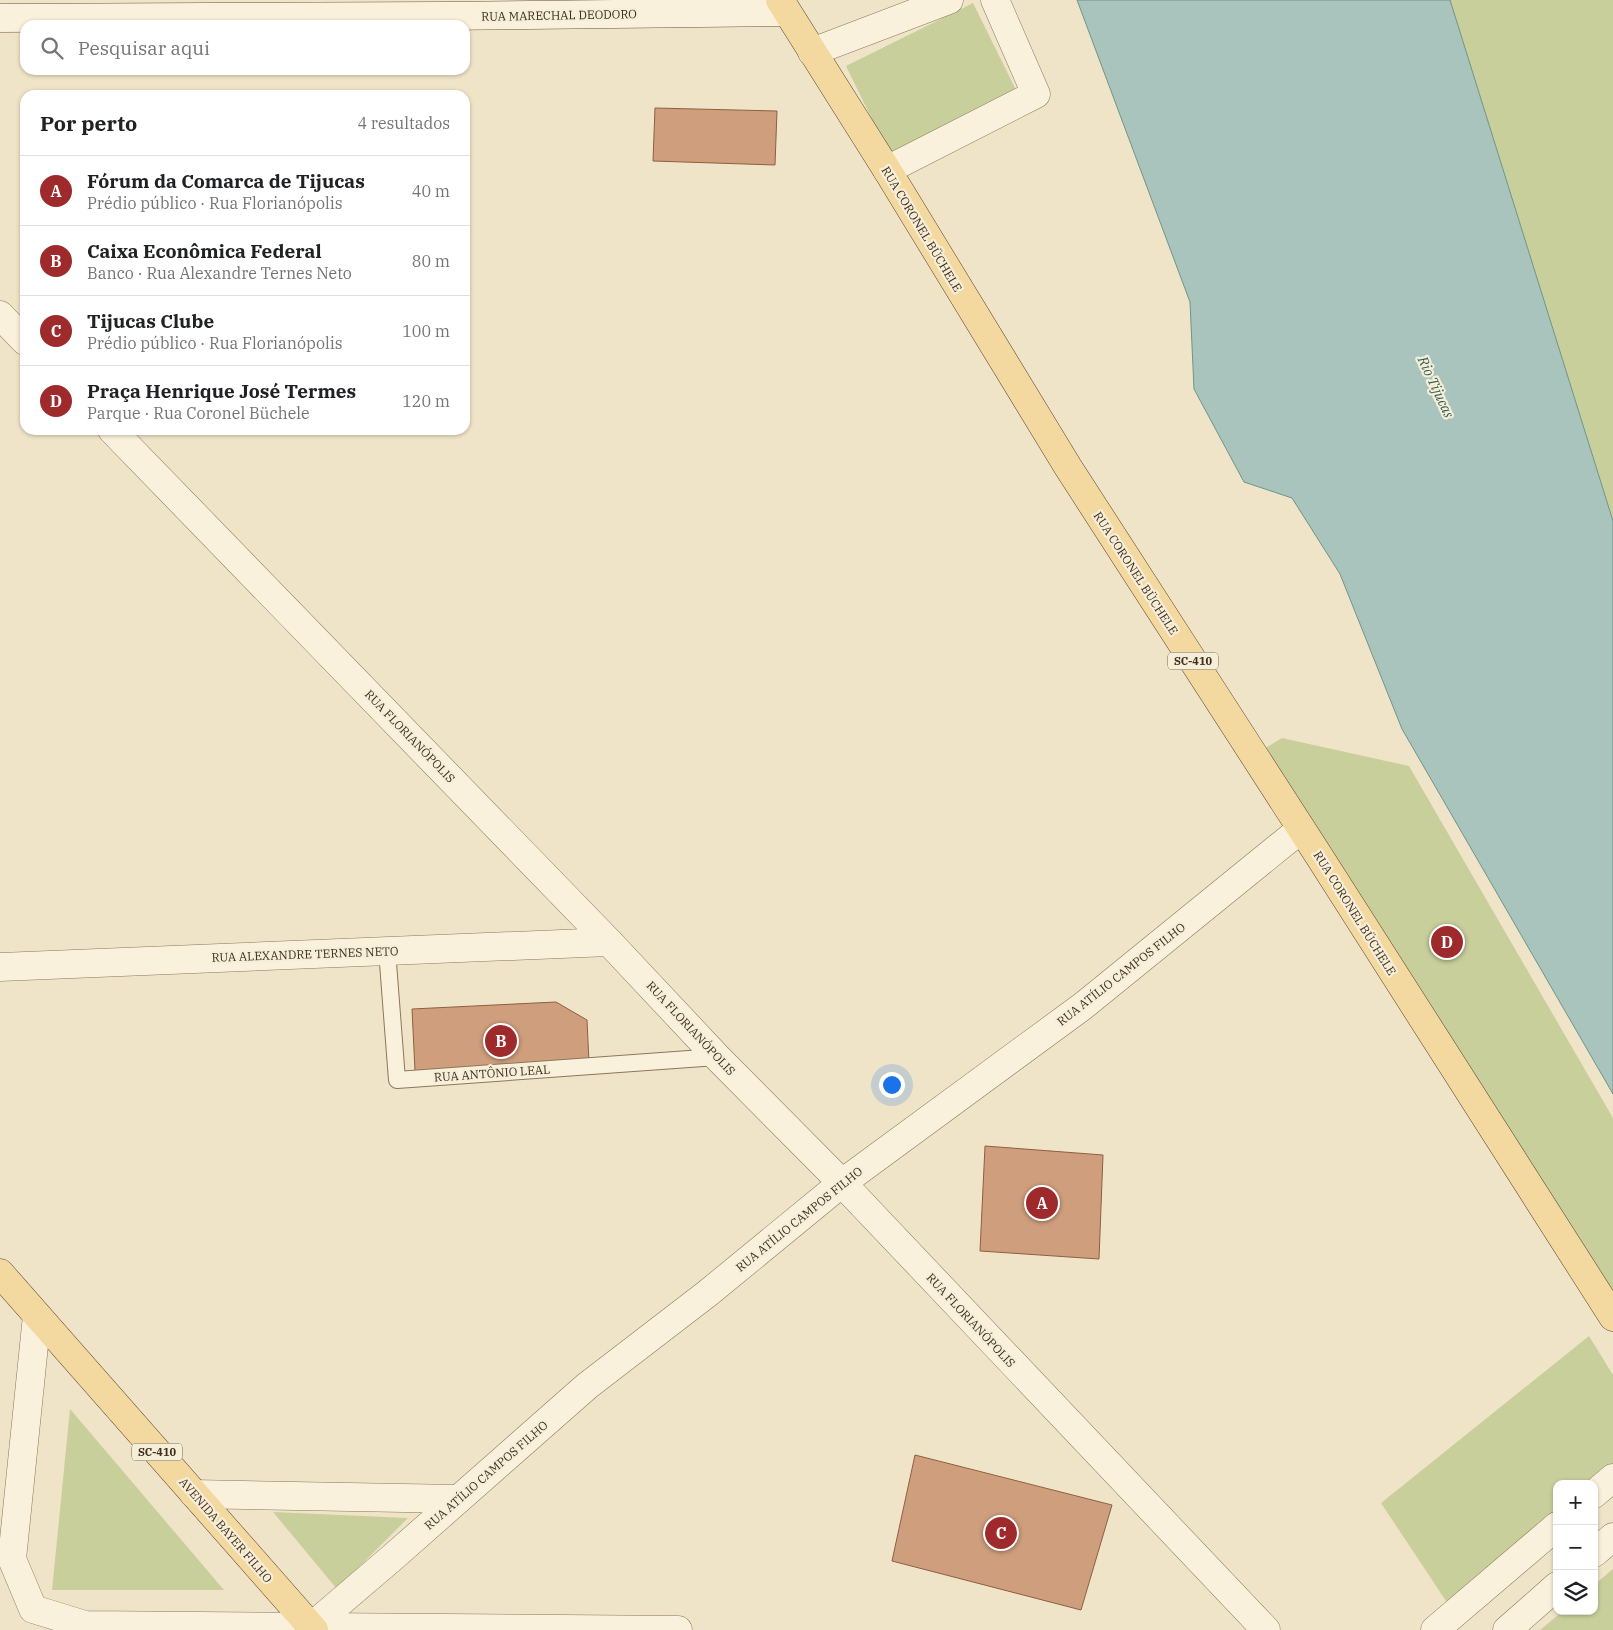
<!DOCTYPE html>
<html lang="pt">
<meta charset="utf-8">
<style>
:root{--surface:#fff;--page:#f2f2f2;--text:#202124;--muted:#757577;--line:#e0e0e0;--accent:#9e2a2b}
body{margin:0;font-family:"IBM Plex Serif",serif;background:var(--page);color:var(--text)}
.controls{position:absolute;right:15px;bottom:15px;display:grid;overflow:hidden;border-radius:10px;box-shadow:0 1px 4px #0004}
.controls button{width:45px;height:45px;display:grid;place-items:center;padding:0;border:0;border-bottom:1px solid var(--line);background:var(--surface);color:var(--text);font:25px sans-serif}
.you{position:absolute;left:891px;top:1084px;width:18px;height:18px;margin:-12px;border:4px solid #fff;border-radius:50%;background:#1a73e8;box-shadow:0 0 0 8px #1a73e833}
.badge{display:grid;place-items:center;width:32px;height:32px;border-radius:50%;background:var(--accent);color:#fff;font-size:16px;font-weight:700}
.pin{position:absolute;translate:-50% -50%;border:2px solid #fff;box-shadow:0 1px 5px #0006}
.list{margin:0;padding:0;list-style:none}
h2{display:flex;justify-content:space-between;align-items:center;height:65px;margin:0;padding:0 20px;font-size:21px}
h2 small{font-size:16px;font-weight:400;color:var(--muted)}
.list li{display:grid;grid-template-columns:32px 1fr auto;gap:15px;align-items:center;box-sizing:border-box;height:70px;padding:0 20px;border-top:1px solid var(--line)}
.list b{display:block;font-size:19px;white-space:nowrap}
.list p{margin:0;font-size:16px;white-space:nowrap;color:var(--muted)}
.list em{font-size:16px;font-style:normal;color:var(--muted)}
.icon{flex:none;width:28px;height:28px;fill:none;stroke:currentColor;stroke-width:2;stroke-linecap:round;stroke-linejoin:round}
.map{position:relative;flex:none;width:1613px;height:1630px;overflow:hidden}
.search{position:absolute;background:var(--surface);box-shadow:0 1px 4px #0004;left:20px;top:20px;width:450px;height:55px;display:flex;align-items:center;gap:12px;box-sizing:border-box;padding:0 18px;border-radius:15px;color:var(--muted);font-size:19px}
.panel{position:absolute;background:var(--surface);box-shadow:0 1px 4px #0004;left:20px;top:90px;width:450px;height:345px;border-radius:15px}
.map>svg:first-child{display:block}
.green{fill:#c9cf9b}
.water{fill:#a9c4bc;stroke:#6f938a}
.building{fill:#cf9f7d;stroke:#8d5f41}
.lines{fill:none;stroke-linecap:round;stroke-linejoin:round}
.service-casing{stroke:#8d765c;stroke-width:18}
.minor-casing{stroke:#8d765c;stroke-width:29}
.tertiary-casing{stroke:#8d765c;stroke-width:29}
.secondary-casing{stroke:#6f573f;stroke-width:29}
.primary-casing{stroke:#5b4430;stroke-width:29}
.service{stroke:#faf1dc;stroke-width:16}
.minor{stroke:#faf1dc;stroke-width:28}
.tertiary{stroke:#faf1dc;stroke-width:28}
.secondary{stroke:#faf1dc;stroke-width:28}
.primary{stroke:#f3d9a0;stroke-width:28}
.labels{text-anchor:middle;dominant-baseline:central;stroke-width:4.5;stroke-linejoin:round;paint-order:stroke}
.shield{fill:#f7eed8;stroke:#756857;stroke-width:1}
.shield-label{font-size:11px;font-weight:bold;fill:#3d2e20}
.street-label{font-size:12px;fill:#3d2e20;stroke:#f7eed8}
.water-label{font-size:14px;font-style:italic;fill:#2f5d5a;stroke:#f7eed8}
</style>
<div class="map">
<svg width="1613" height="1630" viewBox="0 0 1613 1630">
<rect width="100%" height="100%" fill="#f0e4c8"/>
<g class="green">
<path d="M 1450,0 L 1613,0 L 1613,521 Z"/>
<path d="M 973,3 L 1017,92 L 889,154 L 846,66 Z"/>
<path d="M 1282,738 L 1409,766 L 1613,1118 L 1613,1305 L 1262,750 Z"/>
<path d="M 1589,1336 L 1613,1375 L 1613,1467 L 1593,1484 L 1557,1484 L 1557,1514 L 1448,1604 L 1381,1503 Z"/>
<path d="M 70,1409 L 224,1590 L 52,1590 Z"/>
<path d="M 273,1512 L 408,1518 L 337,1589 Z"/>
<path d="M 1613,1569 L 1613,1630 L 1540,1630 L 1563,1611 L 1594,1611 L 1594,1585 Z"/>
</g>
<path class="water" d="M 1077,0 L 1450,0 L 1613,521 L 1613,1094 L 1402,729 L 1340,574 L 1292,498 L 1244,482 L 1194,389 L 1190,302 Z"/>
<g class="building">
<path d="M 655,108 L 777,111 L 775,165 L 653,161 Z"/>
<path d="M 556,1002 L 587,1020 L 589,1062 L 415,1071 L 412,1009 Z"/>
<path d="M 985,1146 L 1103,1155 L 1099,1259 L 980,1251 Z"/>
<path d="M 915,1455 L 1112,1505 L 1081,1610 L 892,1561 Z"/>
</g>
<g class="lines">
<defs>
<path id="service" d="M 387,950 L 397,1080 L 717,1057"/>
<g id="minor">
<path d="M 812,52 L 949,0"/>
<path d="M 887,170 L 1036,94 L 995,0"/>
<path d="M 0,315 L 25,341"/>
<path d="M 112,430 L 609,942 L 717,1057 L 842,1183 L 1266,1630"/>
<path d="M 0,967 L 609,942"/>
<path d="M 37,1316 L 12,1559 L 33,1609 L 85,1625 L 678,1630"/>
<path d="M 194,1494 L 458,1499"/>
<path d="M 311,1627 L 393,1557 L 587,1386 L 708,1293 L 842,1183 L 1083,1006 L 1301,829"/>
</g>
<g id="tertiary">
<path d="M 1594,1494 L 1613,1478"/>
<path d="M 1594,1553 L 1613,1537"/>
<path d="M 1435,1630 L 1557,1526"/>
<path d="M 1507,1630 L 1557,1586"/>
</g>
<path id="secondary" d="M 0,18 L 440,16 L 787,12"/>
<g id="primary">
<path d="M 780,0 L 887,170 L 1068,467 L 1319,856 L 1613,1317"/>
<path d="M 0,1273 L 314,1630"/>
</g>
</defs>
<use href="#service" class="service-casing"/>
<use href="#minor" class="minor-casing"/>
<use href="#tertiary" class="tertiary-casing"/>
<use href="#secondary" class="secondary-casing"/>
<use href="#primary" class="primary-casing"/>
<use href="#service" class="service"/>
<use href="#minor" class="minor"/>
<use href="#tertiary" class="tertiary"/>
<use href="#secondary" class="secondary"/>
<use href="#primary" class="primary"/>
</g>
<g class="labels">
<g class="shield">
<rect x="1168" y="652.5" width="50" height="17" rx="4"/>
<rect x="132" y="1443.5" width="50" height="17" rx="4"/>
</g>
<g class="shield-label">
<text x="1193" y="661">SC-410</text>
<text x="157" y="1452">SC-410</text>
</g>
<g class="street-label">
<text transform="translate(559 15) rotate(-1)">RUA MARECHAL DEODORO</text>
<text transform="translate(922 229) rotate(59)">RUA CORONEL BÜCHELE</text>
<text transform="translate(1136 573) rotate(57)">RUA CORONEL BÜCHELE</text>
<text transform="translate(410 736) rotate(46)">RUA FLORIANÓPOLIS</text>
<text transform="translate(1355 913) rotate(58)">RUA CORONEL BÜCHELE</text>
<text transform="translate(305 954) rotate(-2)">RUA ALEXANDRE TERNES NETO</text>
<text transform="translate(1121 974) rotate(-38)">RUA ATÍLIO CAMPOS FILHO</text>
<text transform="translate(691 1028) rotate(47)">RUA FLORIANÓPOLIS</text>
<text transform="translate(492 1073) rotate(-4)">RUA ANTÔNIO LEAL</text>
<text transform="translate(799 1219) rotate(-39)">RUA ATÍLIO CAMPOS FILHO</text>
<text transform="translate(971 1320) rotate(47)">RUA FLORIANÓPOLIS</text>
<text transform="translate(486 1475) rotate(-41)">RUA ATÍLIO CAMPOS FILHO</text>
<text transform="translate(226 1530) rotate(49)">AVENIDA BAYER FILHO</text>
</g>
<g class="water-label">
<text transform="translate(1436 387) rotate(65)">Rio Tijucas</text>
</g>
</g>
</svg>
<div class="controls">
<button>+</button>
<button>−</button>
<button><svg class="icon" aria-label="layers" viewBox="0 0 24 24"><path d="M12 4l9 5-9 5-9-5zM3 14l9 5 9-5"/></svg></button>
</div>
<div class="you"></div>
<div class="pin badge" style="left:1042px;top:1203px">A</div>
<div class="pin badge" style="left:501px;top:1041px">B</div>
<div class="pin badge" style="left:1001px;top:1533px">C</div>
<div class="pin badge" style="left:1447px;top:942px">D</div>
<div class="search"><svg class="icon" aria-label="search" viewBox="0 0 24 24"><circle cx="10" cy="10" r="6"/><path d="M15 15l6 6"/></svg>Pesquisar aqui</div>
<section class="panel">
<h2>Por perto<small>4 resultados</small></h2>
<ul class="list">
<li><span class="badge">A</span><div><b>Fórum da Comarca de Tijucas</b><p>Prédio público · Rua Florianópolis</p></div><em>40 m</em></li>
<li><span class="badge">B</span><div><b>Caixa Econômica Federal</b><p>Banco · Rua Alexandre Ternes Neto</p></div><em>80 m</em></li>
<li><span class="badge">C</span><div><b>Tijucas Clube</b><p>Prédio público · Rua Florianópolis</p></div><em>100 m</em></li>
<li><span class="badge">D</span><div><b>Praça Henrique José Termes</b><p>Parque · Rua Coronel Büchele</p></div><em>120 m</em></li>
</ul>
</section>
</div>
